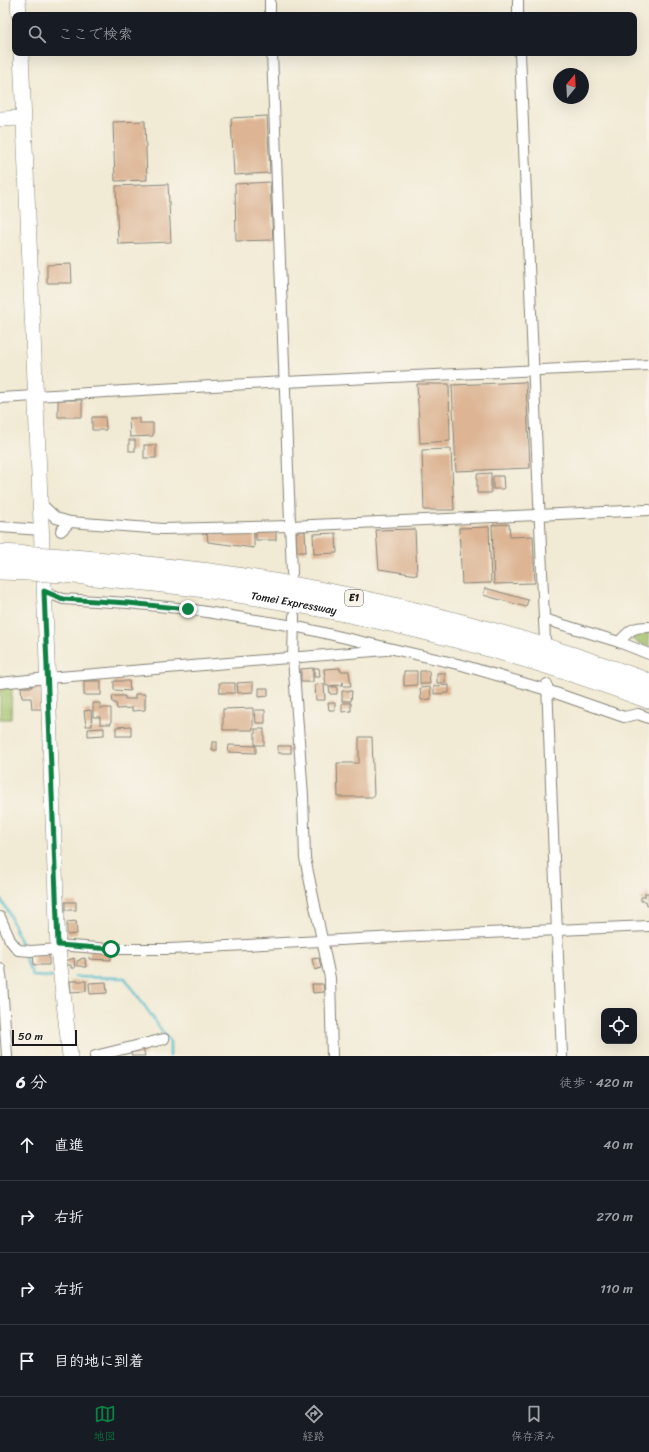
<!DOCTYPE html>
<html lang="ja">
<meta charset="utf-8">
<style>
:root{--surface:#171b24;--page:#20242c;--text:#f1f3f6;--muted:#9ea1a6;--line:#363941;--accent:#0b8043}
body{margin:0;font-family:Sriracha,"Klee One",sans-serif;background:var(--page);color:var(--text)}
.controls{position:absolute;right:12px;bottom:12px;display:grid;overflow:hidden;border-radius:8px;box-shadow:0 4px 16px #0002}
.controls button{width:36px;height:36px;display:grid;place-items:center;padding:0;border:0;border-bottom:1px solid var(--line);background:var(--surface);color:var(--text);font:20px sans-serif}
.compass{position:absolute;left:553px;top:68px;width:36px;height:36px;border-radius:50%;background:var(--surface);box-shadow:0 4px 16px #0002;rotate:18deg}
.scale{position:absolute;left:12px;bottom:10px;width:65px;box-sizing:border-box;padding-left:4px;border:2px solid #1c1c1c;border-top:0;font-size:11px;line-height:14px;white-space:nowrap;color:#1c1c1c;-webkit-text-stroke:3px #f7f3e8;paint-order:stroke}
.stop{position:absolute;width:12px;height:12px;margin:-9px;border:3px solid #0b8043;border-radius:50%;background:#fff}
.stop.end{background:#0b8043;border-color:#fff;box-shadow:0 1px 4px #0008}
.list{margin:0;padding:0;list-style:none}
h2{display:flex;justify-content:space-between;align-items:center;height:52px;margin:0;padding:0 16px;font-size:17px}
h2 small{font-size:13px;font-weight:400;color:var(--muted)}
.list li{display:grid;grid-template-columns:26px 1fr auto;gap:12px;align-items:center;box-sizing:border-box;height:72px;padding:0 16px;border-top:1px solid var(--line)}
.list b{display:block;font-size:15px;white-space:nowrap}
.list em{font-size:13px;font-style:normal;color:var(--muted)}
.icon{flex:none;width:22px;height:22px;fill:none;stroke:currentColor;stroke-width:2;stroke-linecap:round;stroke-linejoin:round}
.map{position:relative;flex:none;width:649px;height:1056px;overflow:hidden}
.search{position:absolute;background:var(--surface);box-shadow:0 4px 16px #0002;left:12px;right:12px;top:12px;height:44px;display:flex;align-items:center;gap:10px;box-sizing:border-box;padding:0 14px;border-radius:8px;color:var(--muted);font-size:15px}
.sheet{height:340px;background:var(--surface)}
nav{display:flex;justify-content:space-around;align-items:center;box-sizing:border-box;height:56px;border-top:1px solid var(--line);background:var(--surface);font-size:11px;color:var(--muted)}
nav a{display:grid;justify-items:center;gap:2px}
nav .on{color:var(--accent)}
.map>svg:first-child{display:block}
.green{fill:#a1c068;stroke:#5e6e42}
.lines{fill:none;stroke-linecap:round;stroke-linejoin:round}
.stream{stroke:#4ebac9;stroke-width:2.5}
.building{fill:#ddb594}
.street-casing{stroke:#868378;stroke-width:12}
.secondary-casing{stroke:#868378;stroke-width:16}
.highway-casing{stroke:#868378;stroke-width:20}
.street{stroke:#fff;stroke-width:10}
.secondary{stroke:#fff;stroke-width:15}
.highway{stroke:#fff;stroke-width:19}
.highway-bridge-casing{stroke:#868378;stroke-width:20;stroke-linecap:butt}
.highway-bridge{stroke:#fff;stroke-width:19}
.route{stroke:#0b8043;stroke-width:5}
.labels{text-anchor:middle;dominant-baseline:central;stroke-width:4;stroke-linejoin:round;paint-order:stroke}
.shield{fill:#f7f3e8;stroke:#5e5c59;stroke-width:1}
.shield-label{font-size:10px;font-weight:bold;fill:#1c1c1c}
.street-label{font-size:11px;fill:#1c1c1c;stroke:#f7f3e8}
</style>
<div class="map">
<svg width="649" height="1056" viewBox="0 0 649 1056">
<rect width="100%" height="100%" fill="#f7f3e8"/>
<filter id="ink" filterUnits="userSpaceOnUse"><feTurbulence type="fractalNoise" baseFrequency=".025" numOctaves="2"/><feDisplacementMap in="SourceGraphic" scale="8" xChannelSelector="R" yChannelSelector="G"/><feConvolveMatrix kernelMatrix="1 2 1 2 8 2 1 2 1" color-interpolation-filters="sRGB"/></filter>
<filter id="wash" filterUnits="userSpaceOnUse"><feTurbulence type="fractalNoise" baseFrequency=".012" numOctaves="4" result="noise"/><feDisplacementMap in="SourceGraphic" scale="16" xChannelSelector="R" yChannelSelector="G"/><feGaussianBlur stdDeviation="0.9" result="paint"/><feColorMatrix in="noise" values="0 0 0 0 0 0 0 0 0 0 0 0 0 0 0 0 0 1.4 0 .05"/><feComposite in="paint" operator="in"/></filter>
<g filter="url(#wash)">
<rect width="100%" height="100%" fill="#f1ead4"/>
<g class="green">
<path d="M 649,631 L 649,648 L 629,638 L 636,633 Z"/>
<path d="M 12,686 L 11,719 L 0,719 L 0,688 Z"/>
</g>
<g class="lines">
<g class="stream">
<path d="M 0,898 L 8,911 L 21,944"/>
<path d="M 25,958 L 33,976 L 52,977"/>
<path d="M 75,977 L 125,978 L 170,1042 L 170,1056"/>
</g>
</g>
<g id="blocks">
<g class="building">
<path d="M 267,116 L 270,173 L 234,175 L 231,118 Z"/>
<path d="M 145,121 L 147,180 L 115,181 L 113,122 Z"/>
<path d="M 270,182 L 273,240 L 236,241 L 235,184 Z"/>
<path d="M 168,184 L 171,242 L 118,244 L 116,186 Z"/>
<path d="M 71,264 L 72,283 L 47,283 L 47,265 Z"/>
<path d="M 526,382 L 530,468 L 456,471 L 452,385 Z"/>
<path d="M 417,384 L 449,384 L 450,441 L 420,443 Z"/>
<rect x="58" y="400" width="24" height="17"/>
<path d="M 92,417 L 105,417 L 106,430 L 92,430 Z"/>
<path d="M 129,418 L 139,418 L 139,423 L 153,423 L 153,436 L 130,437 Z"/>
<rect x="129" y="440" width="6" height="11"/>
<rect x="144" y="445" width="12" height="13"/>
<path d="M 451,449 L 454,510 L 424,510 L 422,450 Z"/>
<path d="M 491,473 L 491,493 L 477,493 L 477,474 Z"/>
<path d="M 493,476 L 503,476 L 504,489 L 493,489 Z"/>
<path d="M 509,524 L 510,537 L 533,536 L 535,583 L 494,584 L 492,525 Z"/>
<path d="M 489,527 L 491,583 L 462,584 L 459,528 Z"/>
<path d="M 415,529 L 417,575 L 379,569 L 376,530 Z"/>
<path d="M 276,531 L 276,540 L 256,540 L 256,532 Z"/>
<path d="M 305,531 L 306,552 L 297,552 L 296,532 Z"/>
<path d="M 254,532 L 254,548 L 208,542 L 207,533 Z"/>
<path d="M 336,533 L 337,553 L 314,554 L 313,534 Z"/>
<path d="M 485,588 L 528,600 L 526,607 L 483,595 Z"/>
<path d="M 313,668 L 313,682 L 301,682 L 301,669 Z"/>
<path d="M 314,668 L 319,668 L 320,677 L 314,677 Z"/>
<path d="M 340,668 L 340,671 L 349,671 L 351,686 L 343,686 L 343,682 L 342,685 L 326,686 L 324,669 Z"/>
<path d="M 404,671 L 417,671 L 417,685 L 404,686 Z"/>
<path d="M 420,671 L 429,671 L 430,684 L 420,684 Z"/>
<rect x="437" y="673" width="8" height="10"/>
<rect x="84" y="681" width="17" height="14"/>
<path d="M 114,681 L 129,681 L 130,691 L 114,690 Z"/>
<path d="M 253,682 L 253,692 L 238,693 L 237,683 Z"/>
<path d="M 32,683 L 41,683 L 42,709 L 32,709 L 31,698 L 22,698 L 21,687 L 32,687 Z"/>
<path d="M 219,683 L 235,683 L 235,693 L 220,693 Z"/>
<path d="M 324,684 L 325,700 L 316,700 L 315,685 Z"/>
<path d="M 449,685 L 449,693 L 434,694 L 434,686 Z"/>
<path d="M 329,687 L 337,687 L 337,694 L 330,694 Z"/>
<path d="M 430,687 L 431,699 L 421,700 L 420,688 Z"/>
<path d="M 259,688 L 268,688 L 268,696 L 259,697 Z"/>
<path d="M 342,691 L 352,691 L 351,701 L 342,701 Z"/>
<path d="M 135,694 L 145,694 L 145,710 L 132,711 L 132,708 L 117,709 L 116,703 L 113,703 L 112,696 L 125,696 L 125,699 L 135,699 Z"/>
<path d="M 93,703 L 100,703 L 100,708 L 111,708 L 111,724 L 100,724 L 100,717 L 93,717 Z"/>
<path d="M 328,703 L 335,703 L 335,710 L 329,710 Z"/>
<path d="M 342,703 L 351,703 L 351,711 L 342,712 Z"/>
<path d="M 253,708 L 253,730 L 223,730 L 223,709 Z"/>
<path d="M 91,710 L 92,726 L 86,726 L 84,711 Z"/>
<path d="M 255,710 L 265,710 L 265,723 L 256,723 Z"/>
<path d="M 131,726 L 131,736 L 116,736 L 116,727 Z"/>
<path d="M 104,728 L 104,735 L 88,736 L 88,729 Z"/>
<rect x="255" y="729" width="9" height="16"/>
<path d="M 359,737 L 372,737 L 374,797 L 338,797 L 337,763 L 359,763 Z"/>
<rect x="212" y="742" width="5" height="8"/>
<path d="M 229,745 L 256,746 L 256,753 L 228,752 Z"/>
<rect x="278" y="746" width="13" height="7"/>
<path d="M 645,893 L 649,893 L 649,905 L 647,905 L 646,901 L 641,901 L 641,897 L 645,897 Z"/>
<rect x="65" y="902" width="11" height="8"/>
<path d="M 76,921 L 77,934 L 67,935 L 67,922 Z"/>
<path d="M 90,950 L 111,951 L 111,960 L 89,959 Z"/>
<path d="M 33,954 L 49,954 L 49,965 L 34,965 Z"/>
<path d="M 74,958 L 75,968 L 71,968 L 71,965 L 67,965 L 66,961 Z"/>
<path d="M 85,958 L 86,967 L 82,967 L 81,966 L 77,966 L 77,961 L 80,960 L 80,959 Z"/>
<path d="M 319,958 L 321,968 L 315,970 L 312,959 Z"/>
<path d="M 70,981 L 86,981 L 86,991 L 71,992 Z"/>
<path d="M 106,982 L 107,993 L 90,994 L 89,983 Z"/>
<path d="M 312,984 L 323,984 L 324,992 L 313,993 Z"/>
<path d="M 143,1048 L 145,1056 L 132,1056 L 131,1051 Z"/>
</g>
</g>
</g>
<g filter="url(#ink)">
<use href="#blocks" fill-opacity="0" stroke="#868378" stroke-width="1"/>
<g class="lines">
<defs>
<g id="street">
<path d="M 270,0 L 270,15"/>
<path d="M 518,0 L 518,15"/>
<path d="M 272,53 L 292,573"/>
<path d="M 520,53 L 545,642"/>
<path d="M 0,398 L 285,382 L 649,365"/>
<path d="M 40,503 L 56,518 L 70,522 L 163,529 L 290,526 L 649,510"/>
<path d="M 0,527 L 41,530"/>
<path d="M 61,531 L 70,522"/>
<path d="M 44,591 L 63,599 L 128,603 L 188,609 L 294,626 L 462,665 L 547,690 L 624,717 L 638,714 L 649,718"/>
<path d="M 294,616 L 293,658 L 303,796 L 305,858 L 330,978 L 332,1056"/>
<path d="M 544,619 L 619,642 L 649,654"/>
<path d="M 619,642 C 630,630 632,627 649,627"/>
<path d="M 0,683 L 47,678 L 386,650"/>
<path d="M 547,684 L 562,1056"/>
<path d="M 0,917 L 10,940 L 18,950 L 31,951 L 58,949"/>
<path d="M 57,945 L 111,949 L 170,949 L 397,937 L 649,926"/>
<path d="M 0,968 L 2,983 L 7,1056"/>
<path d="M 95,1056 L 164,1039"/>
</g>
<g id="secondary">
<path d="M 18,0 L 19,15"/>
<path d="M 21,53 L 42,545"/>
<path d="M 0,119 L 23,118"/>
<path d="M 44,583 L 58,949 L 70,1056"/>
</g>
<g id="highway">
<path d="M 0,554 L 35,556"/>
<path d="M 63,558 C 112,562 161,567 210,573 C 360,594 508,631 649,683"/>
<path d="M 0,570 L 30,571"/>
<path id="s1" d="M 64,573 C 113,578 162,582 211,589 C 360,610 508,647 649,699"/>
</g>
</defs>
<use href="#street" class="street-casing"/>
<use href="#secondary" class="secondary-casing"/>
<use href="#highway" class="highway-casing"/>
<use href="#street" class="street"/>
<use href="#secondary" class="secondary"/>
<use href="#highway" class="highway"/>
<defs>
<g id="highway-bridge">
<path d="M 35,556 L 63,558"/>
<path d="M 30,571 L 64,573"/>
</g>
</defs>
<use href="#highway-bridge" class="highway-bridge-casing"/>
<use href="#highway-bridge" class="highway-bridge"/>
</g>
</g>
<g class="lines" filter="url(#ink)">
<path class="route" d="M 111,949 L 58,945 L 44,591 L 63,599 L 128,603 L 188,609"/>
</g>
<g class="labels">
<rect class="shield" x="345" y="590" width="18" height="16" rx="3"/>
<g class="shield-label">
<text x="354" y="598">E1</text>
</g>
<g class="street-label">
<text stroke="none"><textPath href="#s1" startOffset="232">Tomei Expressway</textPath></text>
</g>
</g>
</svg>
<div class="controls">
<button><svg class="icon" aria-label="locate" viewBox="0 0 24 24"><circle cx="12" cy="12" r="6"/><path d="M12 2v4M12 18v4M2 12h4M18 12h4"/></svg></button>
</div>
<svg class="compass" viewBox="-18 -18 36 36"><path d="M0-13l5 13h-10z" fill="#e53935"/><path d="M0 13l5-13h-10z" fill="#9ea1a6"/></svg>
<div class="scale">50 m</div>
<div class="stop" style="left:111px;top:949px"></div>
<div class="stop end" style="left:188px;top:609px"></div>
<div class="search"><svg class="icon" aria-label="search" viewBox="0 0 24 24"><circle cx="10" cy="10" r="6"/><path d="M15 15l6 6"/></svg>ここで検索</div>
</div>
<section class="sheet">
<h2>6 分<small>徒歩 · 420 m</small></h2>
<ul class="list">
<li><svg class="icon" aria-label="ahead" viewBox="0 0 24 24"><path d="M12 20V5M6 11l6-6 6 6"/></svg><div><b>直進</b></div><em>40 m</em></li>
<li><svg class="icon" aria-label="right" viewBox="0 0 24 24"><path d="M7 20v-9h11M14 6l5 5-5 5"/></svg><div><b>右折</b></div><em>270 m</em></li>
<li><svg class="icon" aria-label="right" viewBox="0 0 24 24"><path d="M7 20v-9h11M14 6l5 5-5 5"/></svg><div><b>右折</b></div><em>110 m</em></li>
<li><svg class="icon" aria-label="arrive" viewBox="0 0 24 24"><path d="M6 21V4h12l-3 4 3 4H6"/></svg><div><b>目的地に到着</b></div></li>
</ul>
</section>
<nav>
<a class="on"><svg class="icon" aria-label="map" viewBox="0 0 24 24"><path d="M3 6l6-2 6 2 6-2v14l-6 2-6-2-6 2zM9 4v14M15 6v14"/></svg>地図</a>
<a><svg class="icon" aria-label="directions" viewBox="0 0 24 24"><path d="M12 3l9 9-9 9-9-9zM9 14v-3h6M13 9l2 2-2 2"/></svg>経路</a>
<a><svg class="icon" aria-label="saved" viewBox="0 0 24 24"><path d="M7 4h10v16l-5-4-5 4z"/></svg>保存済み</a>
</nav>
